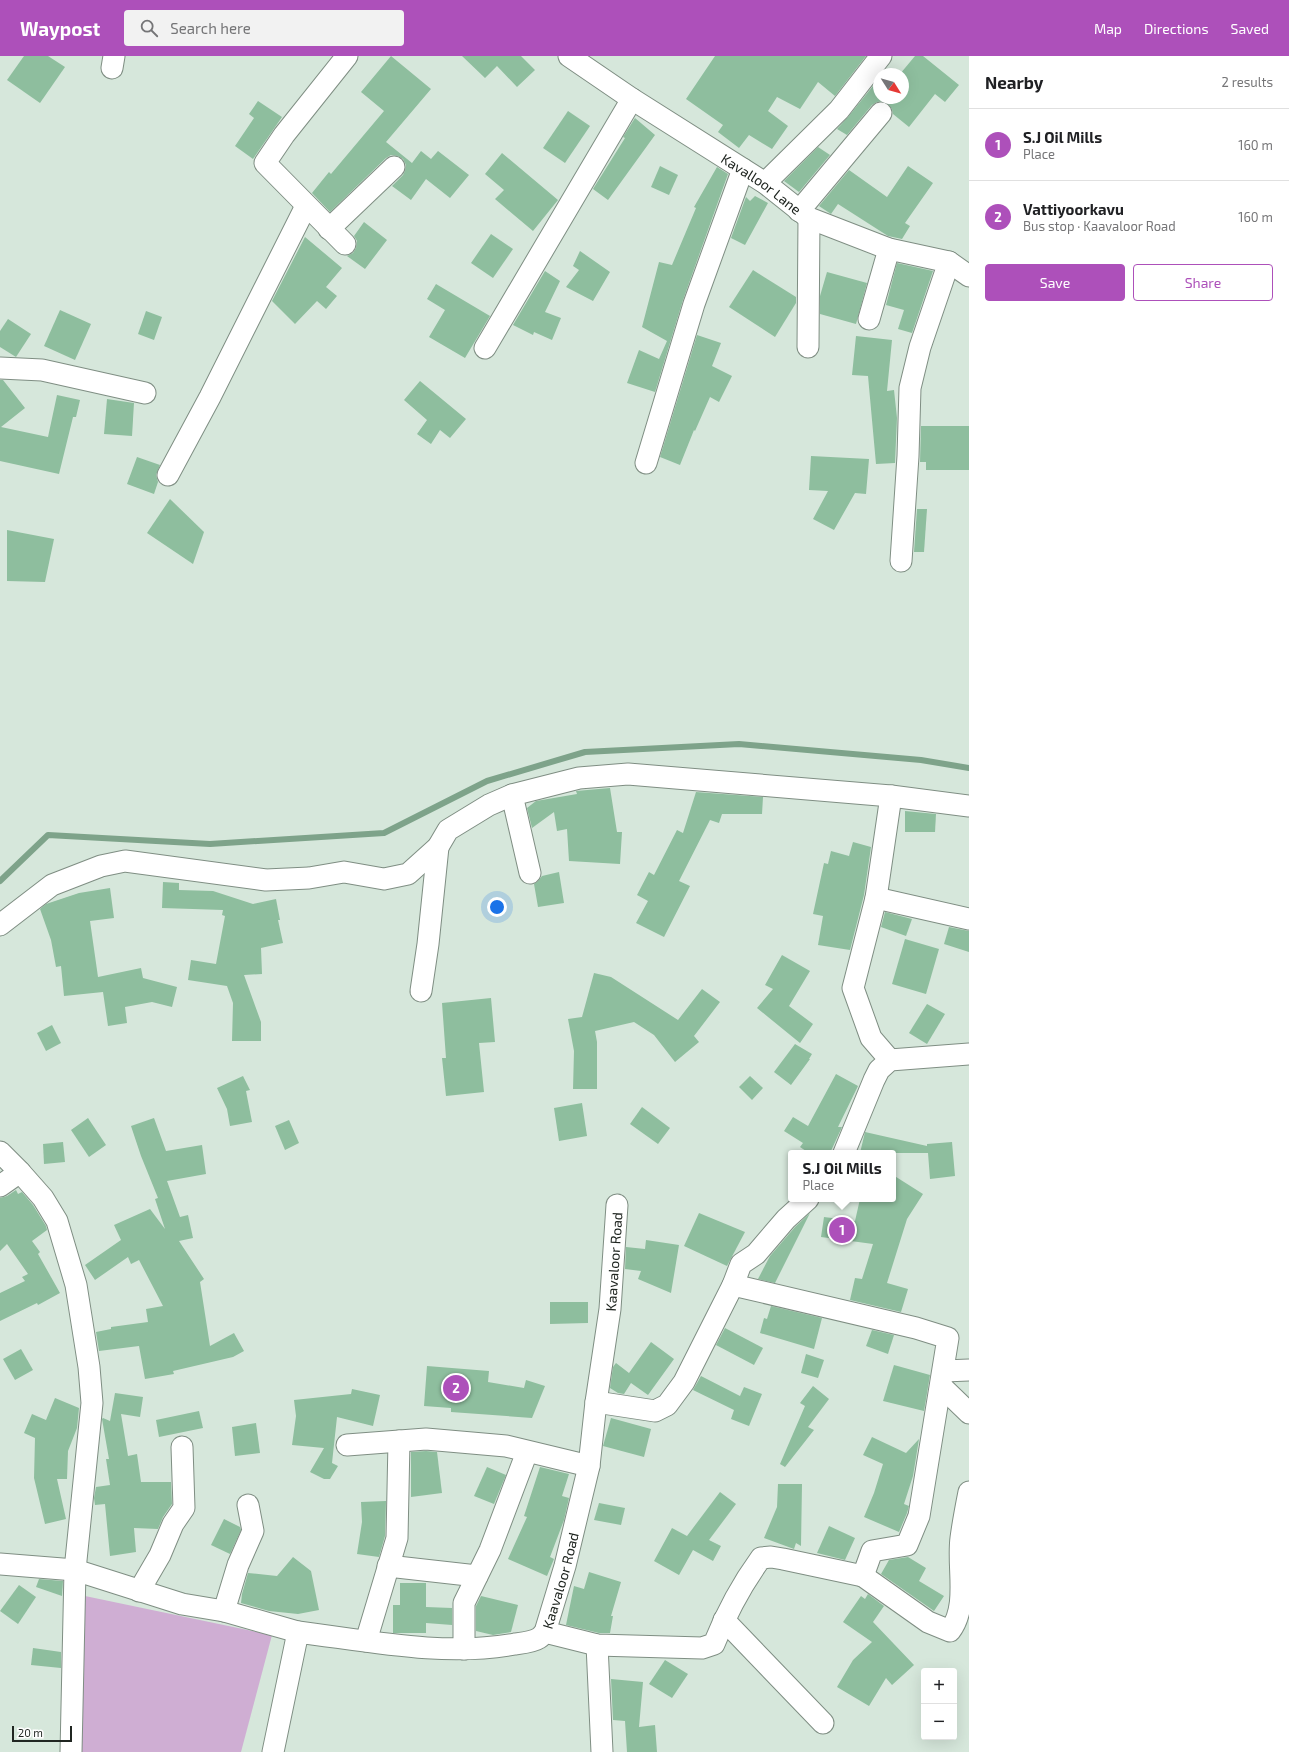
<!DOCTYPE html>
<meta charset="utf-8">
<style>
:root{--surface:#fff;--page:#f2f2f2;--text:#202124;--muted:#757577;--line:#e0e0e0;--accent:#ad50ba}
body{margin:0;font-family:"Exo 2",sans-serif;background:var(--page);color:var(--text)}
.controls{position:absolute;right:12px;bottom:12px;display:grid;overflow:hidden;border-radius:4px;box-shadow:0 4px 16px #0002}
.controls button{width:36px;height:36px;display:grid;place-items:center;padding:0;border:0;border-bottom:1px solid var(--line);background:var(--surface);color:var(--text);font:20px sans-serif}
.compass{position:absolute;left:873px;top:12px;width:36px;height:36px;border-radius:50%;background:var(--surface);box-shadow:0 4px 16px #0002;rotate:127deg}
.scale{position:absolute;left:12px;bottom:10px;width:60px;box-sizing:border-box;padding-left:4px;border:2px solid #202621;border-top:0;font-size:11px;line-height:14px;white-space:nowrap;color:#202621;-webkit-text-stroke:3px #fff;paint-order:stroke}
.you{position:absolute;left:497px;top:851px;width:14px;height:14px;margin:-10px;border:3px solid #fff;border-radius:50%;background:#1a73e8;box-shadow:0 0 0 6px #1a73e833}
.badge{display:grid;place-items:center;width:26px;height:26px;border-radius:50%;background:var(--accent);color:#fff;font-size:13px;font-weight:700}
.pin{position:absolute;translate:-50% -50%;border:2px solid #fff;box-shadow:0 1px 4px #0006}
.popup{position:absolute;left:788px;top:1094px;width:108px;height:52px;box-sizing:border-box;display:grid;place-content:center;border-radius:4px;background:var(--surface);filter:drop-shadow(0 1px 3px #0005);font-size:13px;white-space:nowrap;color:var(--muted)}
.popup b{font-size:15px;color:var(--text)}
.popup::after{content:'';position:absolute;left:50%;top:100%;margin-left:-8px;border:8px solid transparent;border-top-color:var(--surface)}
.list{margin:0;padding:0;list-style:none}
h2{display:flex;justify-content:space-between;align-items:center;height:52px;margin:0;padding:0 16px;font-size:17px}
h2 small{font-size:13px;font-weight:400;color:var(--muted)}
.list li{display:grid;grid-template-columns:26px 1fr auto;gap:12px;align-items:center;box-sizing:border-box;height:72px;padding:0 16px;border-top:1px solid var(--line)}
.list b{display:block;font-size:15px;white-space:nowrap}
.list p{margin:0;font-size:13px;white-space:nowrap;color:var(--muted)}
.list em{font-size:13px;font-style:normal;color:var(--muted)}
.actions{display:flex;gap:8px;padding:12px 16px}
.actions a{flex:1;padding:9px 0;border:1px solid var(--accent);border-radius:4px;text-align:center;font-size:14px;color:var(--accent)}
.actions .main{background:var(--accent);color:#fff}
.icon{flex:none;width:22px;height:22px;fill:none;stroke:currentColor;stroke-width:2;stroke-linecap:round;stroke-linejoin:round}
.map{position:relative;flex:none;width:969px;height:1696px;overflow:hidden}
header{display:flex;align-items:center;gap:24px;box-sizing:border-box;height:56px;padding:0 20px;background:var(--accent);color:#fff}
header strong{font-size:19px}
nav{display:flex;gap:22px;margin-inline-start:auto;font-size:14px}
.search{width:280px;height:36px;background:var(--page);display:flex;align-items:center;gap:10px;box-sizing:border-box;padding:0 14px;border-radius:4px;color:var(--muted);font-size:15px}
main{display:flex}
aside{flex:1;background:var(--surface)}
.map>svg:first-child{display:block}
.green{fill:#cfaed3}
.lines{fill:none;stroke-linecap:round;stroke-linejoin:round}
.stream{stroke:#7ea38a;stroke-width:6}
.building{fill:#8ebe9e}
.minor-casing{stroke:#7f8e83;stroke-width:23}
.minor{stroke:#fff;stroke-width:21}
.labels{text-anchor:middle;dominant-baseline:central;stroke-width:3.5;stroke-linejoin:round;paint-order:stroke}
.street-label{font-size:14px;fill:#202621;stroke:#fff}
</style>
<header>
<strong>Waypost</strong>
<div class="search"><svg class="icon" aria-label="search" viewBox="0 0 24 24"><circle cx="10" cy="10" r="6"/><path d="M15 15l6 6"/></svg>Search here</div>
<nav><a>Map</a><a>Directions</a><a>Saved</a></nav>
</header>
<main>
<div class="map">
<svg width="969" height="1696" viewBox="0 0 969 1696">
<rect width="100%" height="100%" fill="#d6e7db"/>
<path class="green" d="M 85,1540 L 272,1579 L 241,1696 L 78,1696 Z"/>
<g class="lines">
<path class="stream" d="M 0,825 L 48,779 L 210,788 L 384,777 L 487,725 L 585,696 L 739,688 L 921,704 L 969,712"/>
</g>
<g class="building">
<path d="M 24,0 L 48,0 L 65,11 L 40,47 L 7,24 Z"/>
<path d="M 391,0 L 431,33 L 386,86 L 412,107 L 421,95 L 431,103 L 438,95 L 469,119 L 450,142 L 426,123 L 411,144 L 392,130 L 403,119 L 405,115 L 406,109 L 403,103 L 398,100 L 391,99 L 386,102 L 330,156 L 312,137 L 329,116 L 331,118 L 384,55 L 361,36 Z"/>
<path d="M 462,0 L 521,0 L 535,14 L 517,31 L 497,10 L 485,22 Z"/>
<path d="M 715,0 L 866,0 L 835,40 L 818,26 L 800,53 L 777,41 L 768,55 L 788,70 L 772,93 L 749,79 L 739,92 L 718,76 L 723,69 L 686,43 Z"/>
<path d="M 915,0 L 923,0 L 959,29 L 945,46 L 935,38 L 909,71 L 893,58 L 892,53 L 888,48 L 883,45 L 877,46 L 872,49 L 847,79 L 837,73 L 848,61 L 877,25 L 879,26 L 879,42 L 903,42 L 903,18 L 900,18 Z"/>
<path d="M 258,45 L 282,61 L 253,103 L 235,90 L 254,62 L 249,58 Z"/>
<path d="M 568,55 L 590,70 L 565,107 L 543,92 Z"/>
<path d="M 635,62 L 655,79 L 608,144 L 593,133 L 625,82 L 623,81 Z"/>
<path d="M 818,91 L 830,99 L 799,136 L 784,125 Z"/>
<path d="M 502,97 L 558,144 L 533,175 L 495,143 L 504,134 L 485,118 Z"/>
<path d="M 660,110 L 678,119 L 669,139 L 651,131 Z"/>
<path d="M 908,110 L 933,127 L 905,167 L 910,170 L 902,183 L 888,180 L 838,148 L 831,158 L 819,150 L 849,114 L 887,141 Z"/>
<path d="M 717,111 L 728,118 L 683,244 L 655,336 L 627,327 L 639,294 L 659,303 L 667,285 L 642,271 L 659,206 L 672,209 L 696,152 L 694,151 Z"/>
<path d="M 755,140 L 768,147 L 745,189 L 731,182 L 746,141 L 750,145 Z"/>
<path d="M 364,166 L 387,184 L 365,213 L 347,200 L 353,197 L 356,192 L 357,185 L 354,180 Z"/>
<path d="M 491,178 L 513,193 L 493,222 L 471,207 Z"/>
<path d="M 305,181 L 342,212 L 326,231 L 337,240 L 326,253 L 317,245 L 295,268 L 272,245 Z"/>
<path d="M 580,195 L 610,216 L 593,245 L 566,231 L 579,214 L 573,210 Z"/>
<path d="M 897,207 L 933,215 L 912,277 L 898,273 L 904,254 L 886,249 Z"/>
<path d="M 753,214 L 796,241 L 796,247 L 775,281 L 729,251 Z"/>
<path d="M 545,215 L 560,225 L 545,256 L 561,262 L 552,284 L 534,276 L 533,279 L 513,269 Z"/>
<path d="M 827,216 L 867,227 L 856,268 L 820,258 L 820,240 Z"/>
<path d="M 436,228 L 490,260 L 465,302 L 429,281 L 445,254 L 427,243 Z"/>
<path d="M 60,254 L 91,268 L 75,304 L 44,290 Z"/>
<path d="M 146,255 L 162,261 L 154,284 L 138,278 Z"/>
<path d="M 8,263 L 31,278 L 16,301 L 0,291 L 0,275 Z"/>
<path d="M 697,279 L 721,287 L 712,310 L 732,320 L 719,346 L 710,341 L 695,375 L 694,374 L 680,409 L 660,401 Z"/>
<path d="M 856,280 L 892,284 L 887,335 L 894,334 L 897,362 L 895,407 L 876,408 L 868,320 L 852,319 Z"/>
<path d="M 0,324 L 3,324 L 25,352 L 1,371 L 48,381 L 57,339 L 80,344 L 76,361 L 73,361 L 59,418 L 0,405 Z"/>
<path d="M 420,325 L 466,363 L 450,382 L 440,374 L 431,388 L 417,378 L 427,364 L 404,344 Z"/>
<path d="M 107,343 L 134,347 L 132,380 L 104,378 Z"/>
<path d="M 921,370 L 969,370 L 969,414 L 926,414 L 926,406 L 920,406 Z"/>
<path d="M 811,400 L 869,403 L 866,438 L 855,437 L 834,474 L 813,463 L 828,435 L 809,434 Z"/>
<path d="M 137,401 L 160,409 L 156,419 L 158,426 L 154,438 L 127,428 Z"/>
<path d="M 170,443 L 204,476 L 193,508 L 147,477 Z"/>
<path d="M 917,453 L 927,453 L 924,496 L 914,496 Z"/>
<path d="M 7,474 L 54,483 L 45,526 L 7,525 Z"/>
<path d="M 610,732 L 617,776 L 622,776 L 620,808 L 569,805 L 567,773 L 557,775 L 554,756 L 532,772 L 527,752 L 536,745 L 577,738 L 576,735 Z"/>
<path d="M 696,736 L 763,741 L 762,758 L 722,758 L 719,767 L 710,764 L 679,825 L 690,830 L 664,881 L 636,867 L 648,845 L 637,839 L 649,816 L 654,819 L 677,774 L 683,777 Z"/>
<path d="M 905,755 L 936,758 L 935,776 L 905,776 Z"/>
<path d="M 853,786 L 871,791 L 864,839 L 850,894 L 818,889 L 823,860 L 813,858 L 824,807 L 828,808 L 831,795 L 849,800 Z"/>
<path d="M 559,816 L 564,847 L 538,851 L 534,828 L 538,825 L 542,820 Z"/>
<path d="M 163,826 L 179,827 L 179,834 L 213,835 L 253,848 L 276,843 L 280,864 L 278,864 L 283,887 L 261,892 L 262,918 L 244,919 L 261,966 L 261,985 L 232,985 L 233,947 L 227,930 L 188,924 L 191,904 L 216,908 L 225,860 L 222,859 L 223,854 L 162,852 Z"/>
<path d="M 110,832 L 114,862 L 90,865 L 98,921 L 141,912 L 143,922 L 177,931 L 172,951 L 152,946 L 125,951 L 127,967 L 108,970 L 103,936 L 64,940 L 61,910 L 56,911 L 51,884 L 40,853 L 46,848 L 79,837 Z"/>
<path d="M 885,856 L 912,863 L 906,880 L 881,871 Z"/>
<path d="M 949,871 L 969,875 L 969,896 L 944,888 Z"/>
<path d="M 905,883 L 939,893 L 926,938 L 892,928 Z"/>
<path d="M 782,899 L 810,915 L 789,950 L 813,968 L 800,987 L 757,952 L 773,933 L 765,929 Z"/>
<path d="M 594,917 L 611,921 L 678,964 L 702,933 L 720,946 L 694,980 L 699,986 L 675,1006 L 654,979 L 634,966 L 595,975 L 597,986 L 597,1033 L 573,1033 L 574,995 L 568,963 L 582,961 Z"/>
<path d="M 491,942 L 495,986 L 479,987 L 484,1036 L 446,1040 L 442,1002 L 446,1002 L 442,947 Z"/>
<path d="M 927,948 L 945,958 L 927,988 L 909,977 Z"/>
<path d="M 52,969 L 61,987 L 46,995 L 37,977 Z"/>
<path d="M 795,988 L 812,998 L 809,1003 L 810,1003 L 791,1029 L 774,1016 Z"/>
<path d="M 836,1018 L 858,1030 L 838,1071 L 842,1071 L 830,1097 L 809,1097 L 800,1091 L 803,1087 L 784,1075 L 793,1061 L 808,1070 Z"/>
<path d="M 243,1020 L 250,1034 L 246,1035 L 252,1066 L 230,1070 L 227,1053 L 217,1032 Z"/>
<path d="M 750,1020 L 763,1032 L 752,1044 L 739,1031 Z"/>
<path d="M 582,1047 L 587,1080 L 559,1085 L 554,1052 Z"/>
<path d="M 642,1051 L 670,1072 L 658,1088 L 630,1068 Z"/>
<path d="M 88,1062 L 106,1089 L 89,1101 L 71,1074 Z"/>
<path d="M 154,1062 L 166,1095 L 202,1089 L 206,1118 L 167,1125 L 180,1161 L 188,1159 L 193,1182 L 179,1185 L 204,1223 L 200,1226 L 210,1290 L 234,1277 L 244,1295 L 233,1301 L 173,1315 L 174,1318 L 145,1323 L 139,1290 L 99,1295 L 96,1276 L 111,1273 L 111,1271 L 148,1266 L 146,1253 L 163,1250 L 139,1204 L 131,1208 L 128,1201 L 95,1224 L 85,1209 L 121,1184 L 114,1169 L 150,1153 L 165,1173 L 155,1143 L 158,1142 L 141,1100 L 131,1070 Z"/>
<path d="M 289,1064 L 299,1087 L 285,1094 L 275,1070 Z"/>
<path d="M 865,1076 L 927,1090 L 927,1088 L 952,1086 L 955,1120 L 930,1123 L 928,1097 L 860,1097 Z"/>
<path d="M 63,1086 L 65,1106 L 44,1108 L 43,1088 Z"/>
<path d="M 893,1119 L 923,1138 L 907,1163 L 887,1227 L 908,1233 L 901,1256 L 850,1244 L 855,1222 L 862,1223 L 873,1188 L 821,1181 L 824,1161 L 855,1165 L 860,1143 L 893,1143 Z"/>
<path d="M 16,1134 L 18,1138 L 22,1136 L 33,1149 L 46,1170 L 47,1174 L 32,1185 L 40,1196 L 38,1198 L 60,1237 L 38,1249 L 37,1247 L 0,1265 L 0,1237 L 25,1225 L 22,1221 L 28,1218 L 7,1188 L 0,1195 L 0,1142 L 7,1140 Z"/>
<path d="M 699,1157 L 745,1176 L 727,1210 L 684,1190 Z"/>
<path d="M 810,1157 L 775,1227 L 758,1223 L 770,1200 L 795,1171 Z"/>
<path d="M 646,1184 L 679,1189 L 671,1237 L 638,1223 L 641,1215 L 625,1213 L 626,1191 L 645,1193 Z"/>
<path d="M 550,1246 L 588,1246 L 588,1267 L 550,1268 Z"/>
<path d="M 771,1250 L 822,1262 L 814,1293 L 760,1277 L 764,1262 L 767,1263 Z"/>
<path d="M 725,1272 L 763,1292 L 754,1309 L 716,1289 Z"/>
<path d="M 872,1274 L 894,1279 L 888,1298 L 866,1290 Z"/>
<path d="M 651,1286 L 674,1303 L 648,1339 L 631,1327 L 624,1338 L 618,1337 L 610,1332 L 613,1311 L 616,1307 L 629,1317 Z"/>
<path d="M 21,1293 L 33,1314 L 15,1324 L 3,1303 Z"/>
<path d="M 806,1298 L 824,1304 L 818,1322 L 801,1317 Z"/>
<path d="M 894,1309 L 930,1319 L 924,1355 L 883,1345 Z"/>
<path d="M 427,1310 L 489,1315 L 488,1326 L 524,1332 L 526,1324 L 545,1330 L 532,1362 L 451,1356 L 451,1352 L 424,1350 Z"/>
<path d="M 701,1320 L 740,1340 L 744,1331 L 762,1338 L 749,1370 L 731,1363 L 734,1354 L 693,1334 Z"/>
<path d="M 813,1330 L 829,1343 L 808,1371 L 814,1374 L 785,1411 L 780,1408 L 805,1350 L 800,1347 Z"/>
<path d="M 352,1333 L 380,1339 L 373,1370 L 337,1361 L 332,1407 L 338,1410 L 330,1423 L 324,1423 L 310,1416 L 324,1392 L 292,1389 L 296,1360 L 294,1344 L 351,1338 Z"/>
<path d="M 115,1337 L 143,1341 L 140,1361 L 121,1358 L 128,1400 L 137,1398 L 141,1426 L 171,1426 L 172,1448 L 163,1461 L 158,1473 L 134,1472 L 136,1496 L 110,1500 L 105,1448 L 95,1449 L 94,1442 L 96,1431 L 110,1429 L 106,1403 L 109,1403 L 102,1363 L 103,1362 L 110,1365 Z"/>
<path d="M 55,1342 L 79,1352 L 77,1372 L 68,1395 L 67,1423 L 57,1423 L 66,1463 L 45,1468 L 34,1422 L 35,1382 L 24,1377 L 32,1358 L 46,1364 Z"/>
<path d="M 199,1355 L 203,1372 L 159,1381 L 156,1364 Z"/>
<path d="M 611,1362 L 651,1373 L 644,1401 L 603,1390 Z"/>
<path d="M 256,1367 L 260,1397 L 235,1400 L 232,1371 Z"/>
<path d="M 872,1381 L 906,1397 L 919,1383 L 913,1420 L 904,1448 L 909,1450 L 907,1457 L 899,1476 L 864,1461 L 874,1437 L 883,1408 L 863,1399 Z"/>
<path d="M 426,1395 L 437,1396 L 442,1437 L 411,1441 L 411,1396 Z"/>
<path d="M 487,1411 L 506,1419 L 494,1448 L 474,1440 Z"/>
<path d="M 540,1411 L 569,1418 L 562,1440 L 569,1442 L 564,1464 L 550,1501 L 554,1503 L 547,1520 L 508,1503 L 527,1461 L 524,1460 Z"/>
<path d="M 778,1428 L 802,1428 L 801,1490 L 796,1487 L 794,1493 L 764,1482 L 777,1451 Z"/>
<path d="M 720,1436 L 736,1448 L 709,1484 L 721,1490 L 713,1505 L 693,1494 L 679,1519 L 654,1505 L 672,1472 L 687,1480 Z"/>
<path d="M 386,1445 L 385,1480 L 379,1501 L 357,1498 L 362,1466 L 361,1446 Z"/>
<path d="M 599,1447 L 625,1452 L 621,1469 L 594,1464 Z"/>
<path d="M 224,1463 L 240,1471 L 241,1474 L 230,1498 L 211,1489 Z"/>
<path d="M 829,1470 L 855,1482 L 845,1504 L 817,1497 Z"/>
<path d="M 293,1501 L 311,1515 L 319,1554 L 298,1558 L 269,1555 L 241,1547 L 242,1538 L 248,1517 L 277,1520 Z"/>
<path d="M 908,1501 L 926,1512 L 919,1525 L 944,1540 L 934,1555 L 881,1518 L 889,1504 Z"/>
<path d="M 589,1516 L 621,1526 L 611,1560 L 613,1560 L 610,1577 L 599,1577 L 566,1569 L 574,1530 L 584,1533 Z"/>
<path d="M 39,1523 L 63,1525 L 62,1540 L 36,1531 Z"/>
<path d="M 400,1527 L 426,1527 L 426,1551 L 452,1552 L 452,1569 L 426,1567 L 426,1577 L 393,1577 L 393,1549 L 400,1549 Z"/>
<path d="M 19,1529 L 36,1541 L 18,1568 L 0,1555 Z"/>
<path d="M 868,1538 L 884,1550 L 873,1566 L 914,1609 L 892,1629 L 886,1622 L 869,1650 L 837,1631 L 853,1604 L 872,1586 L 843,1566 L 861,1540 L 865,1543 Z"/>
<path d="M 481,1540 L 518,1549 L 511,1576 L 493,1579 L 476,1575 L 476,1550 Z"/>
<path d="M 33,1592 L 61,1596 L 61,1612 L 31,1609 Z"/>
<path d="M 665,1604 L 688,1618 L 672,1642 L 649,1628 Z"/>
<path d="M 611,1623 L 643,1626 L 639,1671 L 655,1669 L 657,1696 L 627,1696 L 625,1665 L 613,1664 Z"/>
</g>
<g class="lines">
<defs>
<g id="minor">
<path id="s1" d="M 569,0 L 632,43 L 765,127 L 809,162 L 889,193 L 949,206 L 969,220"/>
<path d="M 112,12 L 114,0"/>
<path d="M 765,127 L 839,54 L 881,0"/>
<path d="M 799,155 L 881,57"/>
<path d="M 329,173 L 394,111"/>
<path d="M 345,188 L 265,107 L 284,79 L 347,0"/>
<path d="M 869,263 L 889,193"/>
<path d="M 808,291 L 809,162"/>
<path d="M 485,292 L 632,43"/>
<path d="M 0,312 L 42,314 L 145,337"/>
<path d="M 646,407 L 694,248 L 743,113"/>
<path d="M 168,419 L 210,341 L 306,150"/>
<path d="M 901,505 L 908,400 L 910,332 L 920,291 L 949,206"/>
<path d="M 512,739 L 530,817"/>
<path d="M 876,842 L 969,863"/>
<path d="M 0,869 L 52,829 L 101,810 L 125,805 L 266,824 L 309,822 L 344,816 L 384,823 L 408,818 L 438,791 L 448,774 L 489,749 L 512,739 L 579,722 L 628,718 L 891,740 L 969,750"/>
<path d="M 421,935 L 428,888 L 438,791"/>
<path d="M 890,1004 L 871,982 L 853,932 L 876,842 L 891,740"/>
<path d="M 0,1096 L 20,1116 L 0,1130"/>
<path d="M 844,1097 L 874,1024 L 879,1014 L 890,1004 L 969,998"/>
<path d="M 20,1116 L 43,1142 L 57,1165 L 76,1229 L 89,1311 L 92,1347 L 75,1514 L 71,1696"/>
<path d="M 944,1315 L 969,1314"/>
<path d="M 941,1330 L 969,1357"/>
<path d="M 596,1346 L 655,1355 L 667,1349 L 684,1326 L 733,1229 L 741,1208 L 756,1198 L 786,1163 L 808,1143"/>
<path d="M 347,1389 L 426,1383 L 506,1390 L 589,1410"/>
<path d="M 0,1508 L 75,1514 L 182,1548 L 224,1555 L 298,1576"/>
<path d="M 388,1510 L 477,1520"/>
<path d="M 863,1520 L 928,1566 L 950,1575 C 969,1550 957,1511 961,1482 C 963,1467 966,1451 969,1436"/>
<path d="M 139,1535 L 160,1499 L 173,1468 L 184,1452 L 182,1391"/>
<path d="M 224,1555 L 238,1509 L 253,1475 L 248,1449"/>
<path d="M 724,1564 L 823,1667"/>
<path d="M 545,1576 L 597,1589 L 702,1592 L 714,1588 C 726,1558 742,1528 761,1502 L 771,1501 L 783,1503 L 863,1520 L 872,1495 L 907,1489 L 919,1460 L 948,1282 L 916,1272 L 733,1229"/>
<path d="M 366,1585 L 397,1482 L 399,1385"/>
<path d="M 597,1589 L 602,1696"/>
<path d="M 464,1593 L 464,1547 L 490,1494 L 527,1396"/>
<path id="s2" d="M 273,1696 L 298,1576 C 369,1585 444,1601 515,1588 C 522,1587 533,1586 539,1582 C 541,1581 543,1578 545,1576 L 565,1510 L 589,1410 L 596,1346 L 610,1253 L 617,1149"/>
</g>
</defs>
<use href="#minor" class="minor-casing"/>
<use href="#minor" class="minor"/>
</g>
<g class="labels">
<g class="street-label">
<text stroke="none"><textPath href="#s1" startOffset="231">Kavalloor Lane</textPath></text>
<text stroke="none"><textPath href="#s2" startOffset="752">Kaavaloor Road</textPath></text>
<text stroke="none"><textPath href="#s2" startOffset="428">Kaavaloor Road</textPath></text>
</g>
</g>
</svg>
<div class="controls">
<button>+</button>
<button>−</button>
</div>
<svg class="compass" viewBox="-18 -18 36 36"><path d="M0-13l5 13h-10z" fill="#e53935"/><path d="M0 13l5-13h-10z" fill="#757577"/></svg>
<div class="scale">20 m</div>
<div class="you"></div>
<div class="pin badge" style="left:842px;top:1174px">1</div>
<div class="popup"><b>S.J Oil Mills</b>Place</div>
<div class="pin badge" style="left:456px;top:1332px">2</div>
</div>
<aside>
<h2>Nearby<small>2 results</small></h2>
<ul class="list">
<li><span class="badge">1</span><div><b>S.J Oil Mills</b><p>Place</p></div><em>160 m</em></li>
<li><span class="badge">2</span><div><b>Vattiyoorkavu</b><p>Bus stop · Kaavaloor Road</p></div><em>160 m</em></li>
</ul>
<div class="actions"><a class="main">Save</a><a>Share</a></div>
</aside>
</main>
